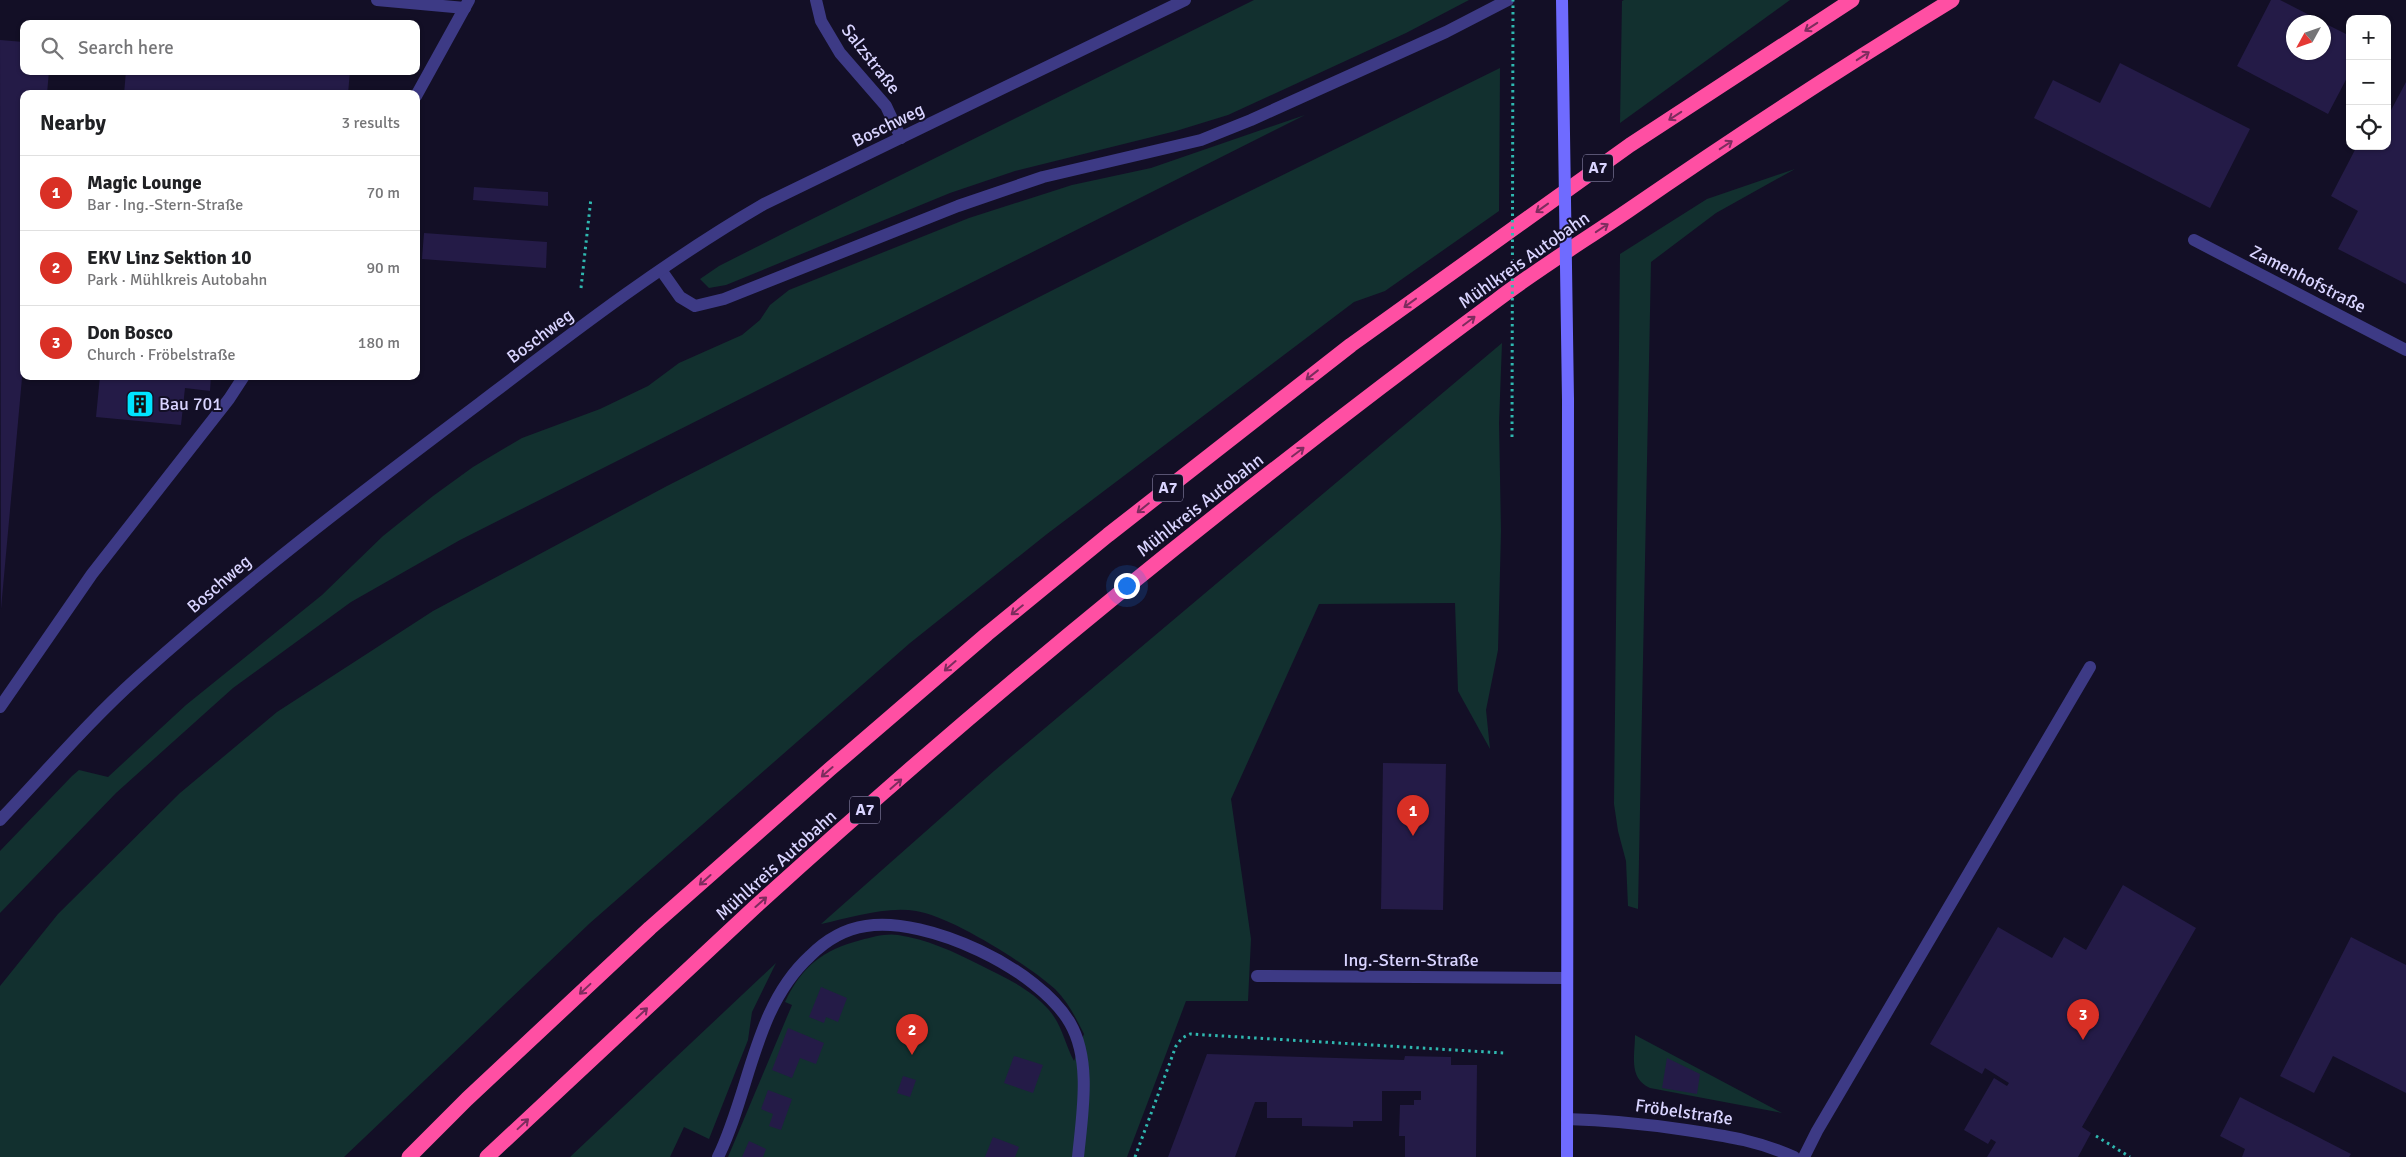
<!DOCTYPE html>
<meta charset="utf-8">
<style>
:root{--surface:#fff;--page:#f6f6f6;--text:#202124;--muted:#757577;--line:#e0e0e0;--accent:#d93025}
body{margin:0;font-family:Signika,sans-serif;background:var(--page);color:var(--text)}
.controls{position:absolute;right:15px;top:15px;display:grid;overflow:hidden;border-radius:10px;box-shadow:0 1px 4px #0004}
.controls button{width:45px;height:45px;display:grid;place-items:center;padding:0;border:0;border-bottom:1px solid var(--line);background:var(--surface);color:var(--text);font:25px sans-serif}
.compass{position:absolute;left:2286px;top:15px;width:45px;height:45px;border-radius:50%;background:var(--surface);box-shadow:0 1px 4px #0004;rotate:230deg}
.you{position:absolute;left:1126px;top:585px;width:18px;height:18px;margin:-12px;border:4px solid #fff;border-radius:50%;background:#1a73e8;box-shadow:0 0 0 8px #1a73e833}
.badge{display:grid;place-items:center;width:32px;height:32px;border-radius:50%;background:var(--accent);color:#fff;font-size:16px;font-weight:700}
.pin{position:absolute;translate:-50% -41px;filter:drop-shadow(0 1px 2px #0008)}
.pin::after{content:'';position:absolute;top:26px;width:18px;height:15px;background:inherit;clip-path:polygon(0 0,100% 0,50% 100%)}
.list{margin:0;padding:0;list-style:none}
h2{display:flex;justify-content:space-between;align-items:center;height:65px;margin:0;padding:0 20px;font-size:21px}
h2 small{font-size:16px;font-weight:400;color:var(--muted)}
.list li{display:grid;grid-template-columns:32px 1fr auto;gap:15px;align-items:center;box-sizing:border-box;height:75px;padding:0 20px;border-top:1px solid var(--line)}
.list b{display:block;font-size:19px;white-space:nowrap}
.list p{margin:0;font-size:16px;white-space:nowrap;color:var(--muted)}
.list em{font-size:16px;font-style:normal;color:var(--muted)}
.icon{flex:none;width:28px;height:28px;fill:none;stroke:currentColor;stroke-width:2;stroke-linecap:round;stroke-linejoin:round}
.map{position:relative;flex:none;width:2406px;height:1157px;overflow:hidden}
.search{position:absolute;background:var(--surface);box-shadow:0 1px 4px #0004;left:20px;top:20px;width:400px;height:55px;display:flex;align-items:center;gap:12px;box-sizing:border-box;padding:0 18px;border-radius:10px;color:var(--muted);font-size:19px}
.panel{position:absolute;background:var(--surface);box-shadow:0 1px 4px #0004;left:20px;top:90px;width:400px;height:290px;border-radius:10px}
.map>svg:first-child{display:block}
.green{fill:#12302f}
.building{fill:#241b47}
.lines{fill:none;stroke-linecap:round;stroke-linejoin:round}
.path{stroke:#2fb8b0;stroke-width:3;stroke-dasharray:2.5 4;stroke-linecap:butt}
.service{stroke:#3d3a85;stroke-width:12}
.minor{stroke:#3d3a85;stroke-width:12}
.secondary{stroke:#6f6bff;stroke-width:12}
.motorway{stroke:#ff4fa3;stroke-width:15}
.path-bridge{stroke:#2fb8b0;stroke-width:3;stroke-dasharray:2.5 4;stroke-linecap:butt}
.secondary-bridge{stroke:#6f6bff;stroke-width:12}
.oneway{stroke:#7d2c5e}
.labels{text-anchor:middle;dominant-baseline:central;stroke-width:4;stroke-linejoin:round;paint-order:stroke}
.shield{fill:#130f26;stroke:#9e99be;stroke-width:1}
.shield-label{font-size:16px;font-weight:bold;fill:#d9d4ff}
.street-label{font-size:18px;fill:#d9d4ff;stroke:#130f26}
.poi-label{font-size:18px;fill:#d9d4ff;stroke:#130f26;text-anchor:start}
</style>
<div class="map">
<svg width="2406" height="1157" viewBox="0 0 2406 1157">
<rect width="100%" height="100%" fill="#130f26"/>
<g class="green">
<path d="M 1254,0 L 1469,0 L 1406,33 L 1228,115 L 1176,131 L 1015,171 L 950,193 L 726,285 L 709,288 L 700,279 L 719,266 L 786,232 Z"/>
<path d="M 1624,0 L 1790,0 L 1620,123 L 1622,1 Z"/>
<path d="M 1500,68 L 1499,211 L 1385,291 L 1354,302 L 1047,534 L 910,643 L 590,923 L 344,1157 L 0,1157 L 0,986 L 58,914 L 180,793 L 277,712 L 433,611 L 667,486 L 1185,223 Z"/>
<path d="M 1305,115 L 460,540 L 351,602 L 233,688 L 116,793 L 0,913 L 0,851 L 72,776 L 79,770 L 108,777 L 186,705 L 322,595 L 383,536 L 433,496 L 473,467 L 522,438 L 600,409 L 648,386 L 679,363 L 742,335 L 760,320 L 770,305 L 789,290 L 969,218 L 1072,185 L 1151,168 Z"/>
<path d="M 1795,169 L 1716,213 L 1651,262 L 1638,909 L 1628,906 L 1626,861 L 1618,831 L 1614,804 L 1620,254 L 1707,199 Z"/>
<path d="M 1502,343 L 1499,423 L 1501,531 L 1498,650 L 1486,710 L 1490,749 L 1458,691 L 1455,603 L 1319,604 L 1231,799 L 1251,939 L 1248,1001 L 1186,1001 L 1127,1157 L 728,1157 L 792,1005 L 785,1002 C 802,966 823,950 861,940 C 872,937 887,933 898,935 C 926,939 955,952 980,965 C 1004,977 1031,989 1049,1010 C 1062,1025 1065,1044 1074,1061 L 1084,1034 C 1076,1018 1068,1002 1055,989 C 1028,965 951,916 916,911 C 886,906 850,918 821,924 L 994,771 Z"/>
<path d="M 776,963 L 752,1012 L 748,1040 L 709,1139 L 684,1127 L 670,1157 L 570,1157 Z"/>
<path d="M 1635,1035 L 1782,1113 L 1650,1088 C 1628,1078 1635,1055 1635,1035 Z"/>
</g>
<g class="building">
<path d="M 2271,0 L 2280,0 L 2323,22 L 2294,22 L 2294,52 L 2324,52 L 2324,23 L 2350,36 L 2350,72 L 2328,114 L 2237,66 Z"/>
<path d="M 0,40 L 24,42 L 24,71 L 49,71 L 47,94 L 24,94 L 24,356 L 1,609 Z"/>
<path d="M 2120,63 L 2250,129 L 2210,208 L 2034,118 L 2053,80 L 2100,103 Z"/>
<path d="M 126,71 L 350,71 L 348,94 L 124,94 Z"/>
<path d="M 2406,82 L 2406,284 L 2338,249 L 2358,211 L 2331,196 L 2357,146 L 2387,146 L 2387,112 L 2389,114 Z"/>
<path d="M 474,187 L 548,192 L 548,206 L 473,200 Z"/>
<path d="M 424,233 L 547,242 L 546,268 L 422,259 Z"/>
<path d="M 100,376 L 211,376 L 210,391 L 185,388 L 181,425 L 96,417 Z"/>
<path d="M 1383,763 L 1446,764 L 1443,910 L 1381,909 Z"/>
<path d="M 2123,885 L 2196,928 L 2082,1127 L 2091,1133 L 2078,1157 L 1987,1157 L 1996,1142 L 1991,1139 L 1988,1144 L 1964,1130 L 1994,1078 L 2007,1086 L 2009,1083 L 1985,1068 L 1982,1074 L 1930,1044 L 1998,927 L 2052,958 L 2064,937 L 2086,950 Z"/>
<path d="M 2351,937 L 2406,965 L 2406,1093 L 2333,1056 L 2314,1093 L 2280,1076 Z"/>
<path d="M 821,987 L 847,998 L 838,1022 L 826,1017 L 824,1023 L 809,1017 Z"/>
<path d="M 788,1028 L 824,1043 L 816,1064 L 800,1058 L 792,1078 L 772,1070 Z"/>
<path d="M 1207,1054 L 1404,1060 L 1405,1056 L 1451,1057 L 1451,1065 L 1477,1065 L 1476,1157 L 1405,1157 L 1405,1136 L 1399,1136 L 1400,1105 L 1414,1105 L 1414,1100 L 1421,1100 L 1421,1091 L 1382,1091 L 1382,1121 L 1353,1121 L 1353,1127 L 1302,1126 L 1302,1118 L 1267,1118 L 1267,1102 L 1255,1102 L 1235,1157 L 1168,1157 Z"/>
<path d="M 1014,1056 L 1043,1065 L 1033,1093 L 1004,1083 Z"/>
<path d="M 1667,1058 L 1700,1074 L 1697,1094 L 1662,1088 Z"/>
<path d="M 903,1076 L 916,1080 L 910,1097 L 897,1093 Z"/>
<path d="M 768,1090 L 792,1099 L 781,1130 L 769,1126 L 773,1114 L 761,1109 Z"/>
<path d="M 2240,1097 L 2351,1154 L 2349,1157 L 2242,1157 L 2245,1149 L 2220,1136 Z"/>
<path d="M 993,1137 L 1019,1147 L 1015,1157 L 985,1157 Z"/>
<path d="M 749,1141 L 766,1149 L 763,1157 L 742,1157 Z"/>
</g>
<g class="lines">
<g class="path">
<path d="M 581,288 L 591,198"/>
<path d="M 2096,1136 L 2130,1157"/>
<path d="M 1135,1157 L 1176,1046 L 1182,1038 L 1190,1034 L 1504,1053"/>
</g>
<g class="service">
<path d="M 377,0 L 465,8"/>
<path d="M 416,96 L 469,0"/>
<path d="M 661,270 L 680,297 L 695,306 L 724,299 L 958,206 L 1043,177 L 1201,140 L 1251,120 L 1446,32 L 1508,0"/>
<path d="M 0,707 L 92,574 L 229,399 L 244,376"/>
<path d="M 718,1157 C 750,1092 754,1007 810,956 C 825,941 845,929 866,926 C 927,916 1039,969 1070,1023 C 1092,1061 1082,1115 1078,1157"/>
<path d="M 1804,1157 L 1817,1131 L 2090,667"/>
</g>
<g class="minor">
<path d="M 816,0 L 821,21 L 840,53 L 886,106 L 901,138"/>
<path d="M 2194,240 L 2406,350"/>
<path d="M 0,820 C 45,773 88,722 137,678 C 246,580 363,491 480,403 C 572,333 664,262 764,204 L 1185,0"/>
<path d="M 1257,976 L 1566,978"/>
<path d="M 1567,1119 C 1607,1120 1646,1124 1686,1130 C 1725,1136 1757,1140 1794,1157"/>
</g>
<path class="secondary" d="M 1567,1157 L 1568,400"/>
<g class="motorway">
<path d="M 409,1157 L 467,1099 L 650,928 L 830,769 L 987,634 L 1108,535 L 1351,345 L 1630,145 L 1852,0"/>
<path d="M 487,1157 C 577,1074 665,990 755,907 C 991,692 1240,490 1497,300 C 1539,268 1585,240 1629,210 C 1735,137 1842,67 1952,0"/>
</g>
<path class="path-bridge" d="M 1512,437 L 1513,0"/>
<path class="secondary-bridge" d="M 1562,0 L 1568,400"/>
</g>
<defs><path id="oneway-shaft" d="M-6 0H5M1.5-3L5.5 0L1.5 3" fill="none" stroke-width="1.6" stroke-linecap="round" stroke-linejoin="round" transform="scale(1.25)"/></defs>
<g class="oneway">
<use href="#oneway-shaft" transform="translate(1811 27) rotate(147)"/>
<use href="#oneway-shaft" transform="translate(1863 56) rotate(-33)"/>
<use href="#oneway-shaft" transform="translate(1675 116) rotate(147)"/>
<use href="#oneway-shaft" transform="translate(1726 145) rotate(-33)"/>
<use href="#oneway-shaft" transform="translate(1542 208) rotate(144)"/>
<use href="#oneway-shaft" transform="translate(1602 228) rotate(-34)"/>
<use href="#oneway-shaft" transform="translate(1410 303) rotate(144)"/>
<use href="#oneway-shaft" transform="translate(1469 321) rotate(-37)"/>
<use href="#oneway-shaft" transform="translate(1312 375) rotate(142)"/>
<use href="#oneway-shaft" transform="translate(1298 452) rotate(-37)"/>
<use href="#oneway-shaft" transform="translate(1143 508) rotate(141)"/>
<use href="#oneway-shaft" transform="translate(1017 610) rotate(141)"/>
<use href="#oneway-shaft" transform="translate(950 666) rotate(139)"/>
<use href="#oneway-shaft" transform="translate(827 772) rotate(139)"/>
<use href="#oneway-shaft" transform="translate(896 784) rotate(-41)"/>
<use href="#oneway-shaft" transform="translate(705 880) rotate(138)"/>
<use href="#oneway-shaft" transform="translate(761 902) rotate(-42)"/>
<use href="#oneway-shaft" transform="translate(585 989) rotate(137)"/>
<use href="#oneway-shaft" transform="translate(642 1013) rotate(-43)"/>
<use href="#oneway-shaft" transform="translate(523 1124) rotate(-43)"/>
</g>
<defs>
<symbol id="building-square" viewBox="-11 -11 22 22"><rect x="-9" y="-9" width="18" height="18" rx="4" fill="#00e5ff" stroke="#130f26"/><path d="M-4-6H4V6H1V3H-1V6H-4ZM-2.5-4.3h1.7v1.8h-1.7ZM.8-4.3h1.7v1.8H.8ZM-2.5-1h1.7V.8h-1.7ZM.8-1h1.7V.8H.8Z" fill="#111"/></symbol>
</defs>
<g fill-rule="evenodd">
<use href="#building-square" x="124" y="388" width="32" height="32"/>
</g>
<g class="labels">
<g class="shield">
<rect x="1583" y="154.5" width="30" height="27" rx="4"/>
<rect x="1153" y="474.5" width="30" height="27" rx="4"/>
<rect x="850" y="796.5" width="30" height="27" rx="4"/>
</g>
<g class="shield-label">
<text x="1598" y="168">A7</text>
<text x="1168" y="488">A7</text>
<text x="865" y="810">A7</text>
</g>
<g class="street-label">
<text transform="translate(871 59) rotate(52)">Salzstraße</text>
<text transform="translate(888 125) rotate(-26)">Boschweg</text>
<text transform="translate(1524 260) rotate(-35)">Mühlkreis Autobahn</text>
<text transform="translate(2308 279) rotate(27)">Zamenhofstraße</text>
<text transform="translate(540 336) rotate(-37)">Boschweg</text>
<text transform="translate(1200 505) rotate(-38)">Mühlkreis Autobahn</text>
<text transform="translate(219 584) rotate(-41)">Boschweg</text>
<text transform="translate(776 865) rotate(-42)">Mühlkreis Autobahn</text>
<text x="1411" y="960">Ing.-Stern-Straße</text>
<text transform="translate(1684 1112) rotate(8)">Fröbelstraße</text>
</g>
<g class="poi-label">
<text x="159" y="404">Bau 701</text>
</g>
</g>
</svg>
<div class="controls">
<button>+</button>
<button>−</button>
<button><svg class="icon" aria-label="locate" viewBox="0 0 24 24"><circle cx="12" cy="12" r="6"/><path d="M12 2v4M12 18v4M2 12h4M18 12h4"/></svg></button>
</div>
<svg class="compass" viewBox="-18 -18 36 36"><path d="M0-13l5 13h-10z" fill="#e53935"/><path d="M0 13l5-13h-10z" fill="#757577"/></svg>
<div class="you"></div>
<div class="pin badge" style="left:1413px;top:836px">1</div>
<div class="pin badge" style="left:912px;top:1055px">2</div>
<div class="pin badge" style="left:2083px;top:1040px">3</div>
<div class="search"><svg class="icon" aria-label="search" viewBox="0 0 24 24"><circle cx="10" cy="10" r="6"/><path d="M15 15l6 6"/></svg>Search here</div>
<section class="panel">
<h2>Nearby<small>3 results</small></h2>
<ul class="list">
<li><span class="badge">1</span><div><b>Magic Lounge</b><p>Bar · Ing.-Stern-Straße</p></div><em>70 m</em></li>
<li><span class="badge">2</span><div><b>EKV Linz Sektion 10</b><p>Park · Mühlkreis Autobahn</p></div><em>90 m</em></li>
<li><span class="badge">3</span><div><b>Don Bosco</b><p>Church · Fröbelstraße</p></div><em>180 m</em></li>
</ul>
</section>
</div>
